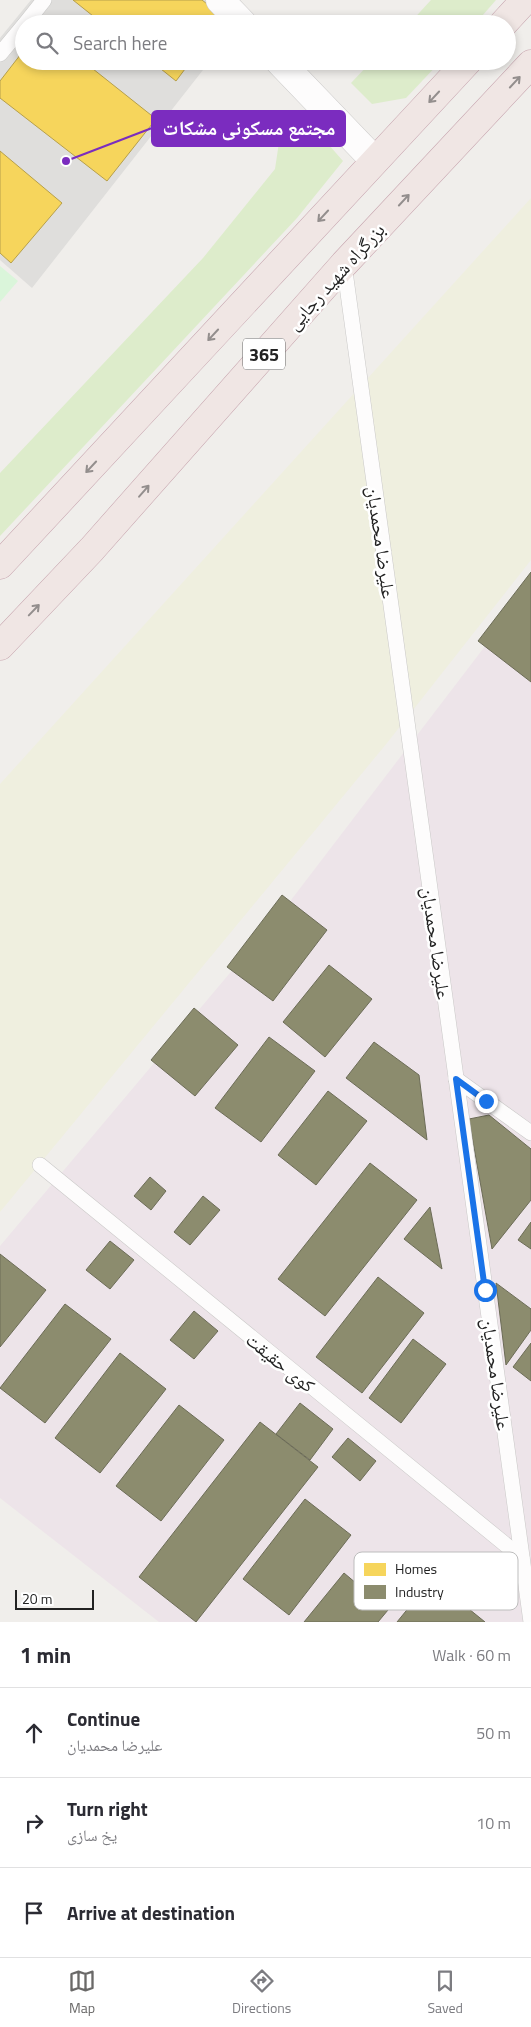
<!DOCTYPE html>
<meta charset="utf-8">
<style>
:root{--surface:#fff;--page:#f2f2f3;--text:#2b2b33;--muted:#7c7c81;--line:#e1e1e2;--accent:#6a6968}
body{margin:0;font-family:"Titillium Web","Noto Naskh Arabic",sans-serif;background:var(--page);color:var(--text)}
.scale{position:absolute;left:15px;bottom:12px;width:79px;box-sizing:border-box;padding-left:5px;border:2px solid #222;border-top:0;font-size:14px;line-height:18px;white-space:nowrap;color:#222;-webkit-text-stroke:4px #fff;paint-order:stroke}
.stop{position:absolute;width:15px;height:15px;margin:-11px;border:4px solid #1a73e8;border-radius:50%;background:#fff}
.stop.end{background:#1a73e8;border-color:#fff;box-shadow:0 1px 5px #0008}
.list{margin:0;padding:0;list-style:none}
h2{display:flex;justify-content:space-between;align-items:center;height:65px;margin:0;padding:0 20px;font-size:21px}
h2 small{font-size:16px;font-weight:400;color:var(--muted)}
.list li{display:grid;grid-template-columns:32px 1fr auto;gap:15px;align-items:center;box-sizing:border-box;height:90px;padding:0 20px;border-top:1px solid var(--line)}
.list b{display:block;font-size:19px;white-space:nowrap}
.list p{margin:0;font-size:16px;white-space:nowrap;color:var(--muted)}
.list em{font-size:16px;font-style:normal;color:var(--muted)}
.icon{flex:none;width:28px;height:28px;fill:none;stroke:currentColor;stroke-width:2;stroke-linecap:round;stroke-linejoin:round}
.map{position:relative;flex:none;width:531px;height:1622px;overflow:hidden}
.search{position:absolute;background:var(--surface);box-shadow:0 2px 8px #0003;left:15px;right:15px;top:15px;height:55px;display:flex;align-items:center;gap:12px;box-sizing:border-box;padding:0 18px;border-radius:28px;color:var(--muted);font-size:19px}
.sheet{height:335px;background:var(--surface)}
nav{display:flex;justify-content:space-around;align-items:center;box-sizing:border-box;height:70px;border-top:1px solid var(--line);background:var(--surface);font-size:14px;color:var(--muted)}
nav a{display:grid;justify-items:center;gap:2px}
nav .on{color:var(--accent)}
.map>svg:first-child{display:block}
.residential{fill:#dfdedc}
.industrial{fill:#ede4e9}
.farmland{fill:#efefdf}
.grass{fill:#ddeccb}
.park{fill:#daf5da}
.homes{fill:#f6d55c;stroke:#b69f4b}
.industry{fill:#8c8c6e;stroke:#6c6c57}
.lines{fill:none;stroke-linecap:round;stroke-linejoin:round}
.service-casing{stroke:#c9c8c7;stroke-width:16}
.minor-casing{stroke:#c9c8c7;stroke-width:29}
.trunk-casing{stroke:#c5a2ac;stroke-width:29}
.service{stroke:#fdfcfc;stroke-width:15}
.minor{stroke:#fdfcfc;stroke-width:28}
.trunk{stroke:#f0e6e4;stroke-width:28}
.oneway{stroke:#938e8d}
.route{stroke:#1a73e8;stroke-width:6}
.labels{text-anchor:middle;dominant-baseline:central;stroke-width:5;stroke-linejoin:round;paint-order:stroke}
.shield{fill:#fff;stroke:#646464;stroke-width:1}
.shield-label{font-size:18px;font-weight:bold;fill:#222}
.street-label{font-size:19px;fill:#222;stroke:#fff}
.key{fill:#fff;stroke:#bdbdbd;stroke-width:1}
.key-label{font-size:14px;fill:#222}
.leader{fill:none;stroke:#7b2cbf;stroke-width:2}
.callout-dot{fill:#7b2cbf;stroke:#fff;stroke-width:2}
.callout{fill:#7b2cbf;stroke:#7b2cbf;stroke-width:2}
.callout-label{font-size:20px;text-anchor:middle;font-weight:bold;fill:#fff}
</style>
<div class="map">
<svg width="531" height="1622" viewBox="0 0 531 1622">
<rect width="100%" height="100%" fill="#f0eeeb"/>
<path class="residential" d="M 31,0 L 209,0 L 239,24 L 24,24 L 24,61 L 210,61 L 32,288 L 0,260 L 0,38 Z"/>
<path class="industrial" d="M 531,586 L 531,1622 L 159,1622 L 0,1498 L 0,1246 L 288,904 Z"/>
<path class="farmland" d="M 531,198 L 531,560 L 387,743 L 0,1212 L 0,784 Z"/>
<g class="grass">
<path d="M 431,0 L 496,0 L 475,24 L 409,24 Z"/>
<path d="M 372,61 L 441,61 L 406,98 L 372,104 L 351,83 Z"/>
<path d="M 307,120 L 343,161 L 297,218 L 0,536 L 0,473 L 203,258 L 275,169 L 281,129 Z"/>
</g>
<path class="park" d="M 0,266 L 18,281 L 0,302 Z"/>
<g class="homes">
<path d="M 73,0 L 202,0 L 225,18 L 221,24 L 103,24 Z"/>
<path d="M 24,50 L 24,61 L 83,61 L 156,119 L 107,181 L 0,98 L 0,81 Z"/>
<path d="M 151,61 L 191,61 L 176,81 Z"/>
<path d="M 0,151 L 62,203 L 11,263 L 0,253 Z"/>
</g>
<g class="industry">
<path d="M 531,572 L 531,682 L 478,641 Z"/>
<path d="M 282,895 L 327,930 L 273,1001 L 227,967 Z"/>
<path d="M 329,965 L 372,999 L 325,1057 L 283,1022 Z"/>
<path d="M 194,1008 L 238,1045 L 195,1096 L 151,1060 Z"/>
<path d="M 269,1037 L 315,1071 L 261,1142 L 215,1108 Z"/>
<path d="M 374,1042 L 419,1075 L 427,1140 L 346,1078 Z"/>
<path d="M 328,1091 L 367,1121 L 316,1185 L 278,1155 Z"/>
<path d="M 489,1115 L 531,1149 L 531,1200 L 492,1249 L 469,1119 Z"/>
<path d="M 370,1163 L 417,1200 L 325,1316 L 278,1279 Z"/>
<path d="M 150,1177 L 166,1191 L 151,1210 L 134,1196 Z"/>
<path d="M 203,1196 L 220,1210 L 190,1245 L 174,1232 Z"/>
<path d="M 430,1207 L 442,1269 L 404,1239 Z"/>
<path d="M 531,1222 L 531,1249 L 518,1240 Z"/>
<path d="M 110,1241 L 134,1260 L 110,1289 L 86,1270 Z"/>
<path d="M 0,1254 L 46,1290 L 0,1347 Z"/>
<path d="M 378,1277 L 424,1313 L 362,1393 L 316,1357 Z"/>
<path d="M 496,1283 L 531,1309 L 531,1330 L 506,1365 Z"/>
<path d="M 65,1304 L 111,1339 L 45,1423 L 0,1388 Z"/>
<path d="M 194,1311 L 218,1331 L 194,1359 L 170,1340 Z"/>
<path d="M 413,1339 L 446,1364 L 401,1423 L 369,1398 Z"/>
<path d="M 531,1343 L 531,1381 L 513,1367 Z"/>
<path d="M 120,1353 L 166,1389 L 100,1473 L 55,1438 Z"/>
<path d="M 300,1403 L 333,1429 L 310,1460 L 276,1434 Z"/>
<path d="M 179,1405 L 224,1440 L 161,1521 L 116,1486 Z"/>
<path d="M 260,1422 L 318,1467 L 196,1622 L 139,1577 Z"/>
<path d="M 348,1438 L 376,1461 L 360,1481 L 332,1457 Z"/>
<path d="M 305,1499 L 351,1535 L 289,1615 L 243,1579 Z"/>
<path d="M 344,1573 L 388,1610 L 378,1622 L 304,1622 Z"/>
<path d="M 432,1579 L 485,1622 L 397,1622 Z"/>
</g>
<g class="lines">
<defs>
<g id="service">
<path d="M 25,24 L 44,0"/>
<path d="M 0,54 L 24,25"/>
<path d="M 344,264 L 531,1622"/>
<path d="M 456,1079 L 531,1133"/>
<path d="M 40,1165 L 522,1558"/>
</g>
<g id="minor">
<path d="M 220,0 L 243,24"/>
<path d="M 279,61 L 374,160"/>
</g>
<g id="trunk">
<path d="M 503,24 L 525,0"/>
<path d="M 0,565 L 468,61"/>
<path d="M 0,646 L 92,549 L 344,264 L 531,64"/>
</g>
</defs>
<use href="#service" class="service-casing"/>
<use href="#minor" class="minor-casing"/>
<use href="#trunk" class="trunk-casing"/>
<use href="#service" class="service"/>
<use href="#minor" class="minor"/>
<use href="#trunk" class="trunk"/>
</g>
<defs><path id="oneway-shaft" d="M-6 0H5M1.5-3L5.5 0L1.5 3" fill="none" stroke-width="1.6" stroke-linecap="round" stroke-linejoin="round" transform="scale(1.25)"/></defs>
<g class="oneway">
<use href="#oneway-shaft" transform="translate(515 82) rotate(-47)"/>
<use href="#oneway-shaft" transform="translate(434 97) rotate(133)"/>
<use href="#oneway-shaft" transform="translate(404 200) rotate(-47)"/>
<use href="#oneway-shaft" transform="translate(323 216) rotate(133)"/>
<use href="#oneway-shaft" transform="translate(213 335) rotate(133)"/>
<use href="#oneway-shaft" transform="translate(91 467) rotate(133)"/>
<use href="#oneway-shaft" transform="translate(144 491) rotate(-49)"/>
<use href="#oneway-shaft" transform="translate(34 610) rotate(-46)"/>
</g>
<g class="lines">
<path class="route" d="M 485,1290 L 456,1079 L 486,1101"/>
</g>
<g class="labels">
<rect class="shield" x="243" y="338.5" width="42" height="31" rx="4"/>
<g class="shield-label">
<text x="264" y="354">365</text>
</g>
<g class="street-label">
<text transform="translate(335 276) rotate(-48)">بزرگراه شهید رجایی</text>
<text transform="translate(382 542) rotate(82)">علیرضا محمدیان</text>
<text transform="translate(437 943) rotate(82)">علیرضا محمدیان</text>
<text transform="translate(281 1362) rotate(39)">کوی حقیقت</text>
<text transform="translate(497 1374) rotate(82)">علیرضا محمدیان</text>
</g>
</g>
<rect x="354" y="1552" width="164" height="58" rx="8" class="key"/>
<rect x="364" y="1563" width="22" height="13" fill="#f6d55c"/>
<rect x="364" y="1585" width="22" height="14" fill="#8c8c6e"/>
<g class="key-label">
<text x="395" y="1574">Homes</text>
<text x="395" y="1597">Industry</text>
</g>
<path class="leader" d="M66 161L152 128"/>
<circle class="callout-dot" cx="66" cy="161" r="5"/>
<rect class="callout" x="152" y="111" width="193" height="35" rx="5"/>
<g class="callout-label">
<text x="249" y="135">مجتمع مسکونی مشکات</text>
</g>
</svg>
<div class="scale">20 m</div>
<div class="stop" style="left:485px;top:1290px"></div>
<div class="stop end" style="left:486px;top:1101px"></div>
<div class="search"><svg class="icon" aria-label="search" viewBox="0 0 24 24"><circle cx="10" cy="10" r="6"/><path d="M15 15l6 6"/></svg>Search here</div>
</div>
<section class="sheet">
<h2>1 min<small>Walk · 60 m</small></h2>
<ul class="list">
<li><svg class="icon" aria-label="ahead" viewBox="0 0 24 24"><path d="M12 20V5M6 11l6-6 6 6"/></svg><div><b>Continue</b><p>علیرضا محمدیان</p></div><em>50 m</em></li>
<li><svg class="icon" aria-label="right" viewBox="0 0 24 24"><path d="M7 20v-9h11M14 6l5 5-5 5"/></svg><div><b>Turn right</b><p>یخ سازی</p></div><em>10 m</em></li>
<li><svg class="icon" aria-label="arrive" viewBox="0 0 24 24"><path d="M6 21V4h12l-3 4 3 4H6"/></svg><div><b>Arrive at destination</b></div></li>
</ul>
</section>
<nav>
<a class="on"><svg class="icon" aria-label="map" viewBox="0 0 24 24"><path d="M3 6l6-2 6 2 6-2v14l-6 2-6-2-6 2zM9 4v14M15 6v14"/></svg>Map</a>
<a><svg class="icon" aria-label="directions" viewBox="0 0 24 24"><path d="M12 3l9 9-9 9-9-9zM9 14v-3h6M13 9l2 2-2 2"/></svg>Directions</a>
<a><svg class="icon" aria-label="saved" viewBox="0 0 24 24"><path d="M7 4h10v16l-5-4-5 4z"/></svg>Saved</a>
</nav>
